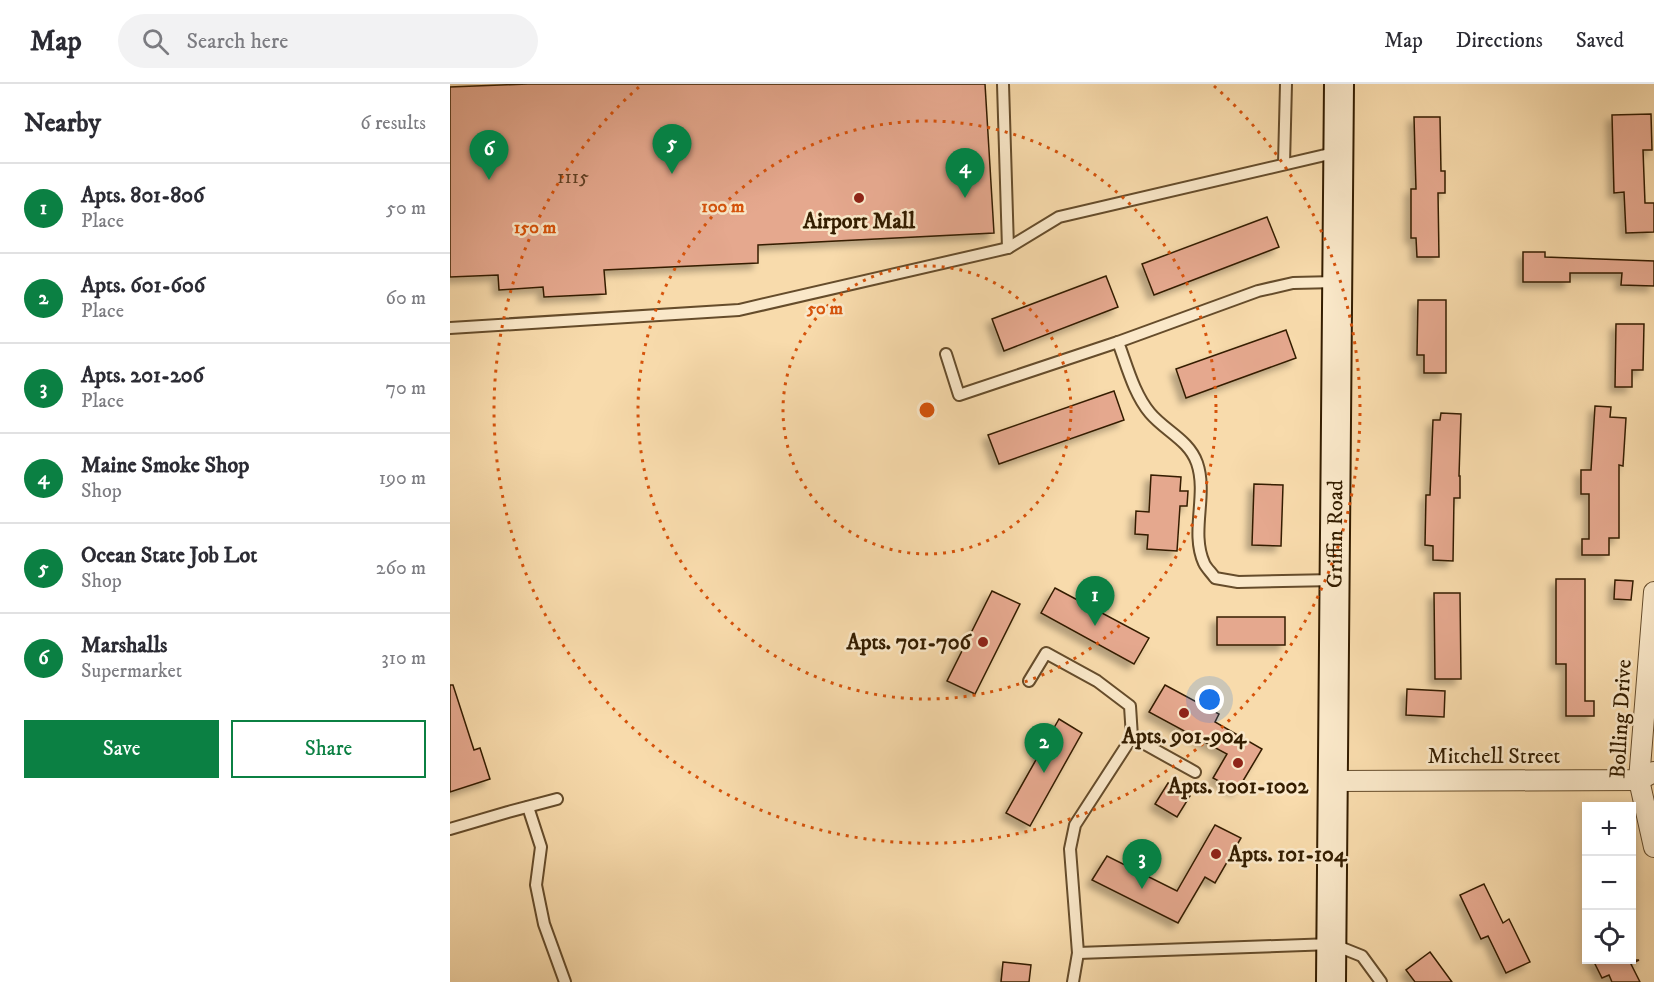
<!DOCTYPE html>
<meta charset="utf-8">
<style>
:root{--surface:#fff;--page:#f2f2f3;--text:#2b2b33;--muted:#7c7c81;--line:#e1e1e2;--accent:#0b8043}
body{margin:0;font-family:"IM FELL DW Pica",serif;background:var(--page);color:var(--text)}
.controls{position:absolute;right:18px;bottom:18px;display:grid;overflow:hidden;border-radius:0px;box-shadow:0 3px 9px #0003}
.controls button{width:54px;height:54px;display:grid;place-items:center;padding:0;border:0;border-bottom:2px solid var(--line);background:var(--surface);color:var(--text);font:30px sans-serif}
.you{position:absolute;left:760px;top:616px;width:21px;height:21px;margin:-15px;border:4px solid #fff;border-radius:50%;background:#1a73e8;box-shadow:0 0 0 9px #1a73e833}
.badge{display:grid;place-items:center;width:39px;height:39px;border-radius:50%;background:var(--accent);color:#fff;font-size:20px;font-weight:700}
.pin{position:absolute;translate:-50% -50px;filter:drop-shadow(0 2px 3px #0008)}
.pin::after{content:'';position:absolute;top:32px;width:21px;height:18px;background:inherit;clip-path:polygon(0 0,100% 0,50% 100%)}
.list{margin:0;padding:0;list-style:none}
h2{display:flex;justify-content:space-between;align-items:center;height:78px;margin:0;padding:0 24px;font-size:26px}
h2 small{font-size:20px;font-weight:400;color:var(--muted)}
.list li{display:grid;grid-template-columns:39px 1fr auto;gap:18px;align-items:center;box-sizing:border-box;height:90px;padding:0 24px;border-top:2px solid var(--line)}
.list b{display:block;font-size:22px;white-space:nowrap}
.list p{margin:0;font-size:20px;white-space:nowrap;color:var(--muted)}
.list em{font-size:20px;font-style:normal;color:var(--muted)}
.actions{display:flex;gap:12px;padding:18px 24px}
.actions a{flex:1;padding:14px 0;border:2px solid var(--accent);border-radius:0px;text-align:center;font-size:21px;color:var(--accent)}
.actions .main{background:var(--accent);color:#fff}
.icon{flex:none;width:33px;height:33px;fill:none;stroke:currentColor;stroke-width:2;stroke-linecap:round;stroke-linejoin:round}
.map{position:relative;flex:none;width:1204px;height:898px;overflow:hidden}
header{display:flex;align-items:center;gap:36px;box-sizing:border-box;height:84px;padding:0 30px;background:var(--surface);border-bottom:2px solid var(--line)}
header strong{font-size:28px}
nav{display:flex;gap:33px;margin-inline-start:auto;font-size:21px}
.search{width:420px;height:54px;background:var(--page);display:flex;align-items:center;gap:15px;box-sizing:border-box;padding:0 21px;border-radius:33px;color:var(--muted);font-size:22px}
main{display:flex}
aside{flex:1;background:var(--surface)}
.map>svg:first-child{display:block}
.building{fill:#e5a88e;stroke:#341d00;stroke-width:1.5;filter:url(#shadow)}
.lines{fill:none;stroke-linecap:round;stroke-linejoin:round}
.service-casing{stroke:#654c2b;stroke-width:14}
.minor-casing{stroke:#654c2b;stroke-width:22}
.secondary-casing{stroke:#341d00;stroke-width:32}
.service{stroke:#fae8c9;stroke-width:10}
.minor{stroke:#fae8c9;stroke-width:20}
.secondary{stroke:#fae8c9;stroke-width:28}
.ring{fill:none;stroke:#d6530b;stroke-width:3;stroke-dasharray:3 6}
.poi-dot{fill:#8f2418;stroke:#fae8c9;stroke-width:2}
.labels{text-anchor:middle;dominant-baseline:central;stroke-width:5;stroke-linejoin:round;paint-order:stroke}
.number-label{font-size:20px;fill:#604024}
.poi-label{font-size:22px;font-weight:bold;fill:#341d00;stroke:#fae8c9}
.street-label{font-size:22px;fill:#341d00;stroke:#fae8c9}
.centre{fill:#d6530b;stroke:#fae8c9;stroke-width:3}
.ring-label{font-size:18px;text-anchor:middle;font-weight:bold;fill:#d6530b;stroke:#fae8c9;stroke-width:5;stroke-linejoin:round;paint-order:stroke}
</style>
<header>
<strong>Map</strong>
<div class="search"><svg class="icon" aria-label="search" viewBox="0 0 24 24"><circle cx="10" cy="10" r="6"/><path d="M15 15l6 6"/></svg>Search here</div>
<nav><a>Map</a><a>Directions</a><a>Saved</a></nav>
</header>
<main>
<aside>
<h2>Nearby<small>6 results</small></h2>
<ul class="list">
<li><span class="badge">1</span><div><b>Apts. 801-806</b><p>Place</p></div><em>50 m</em></li>
<li><span class="badge">2</span><div><b>Apts. 601-606</b><p>Place</p></div><em>60 m</em></li>
<li><span class="badge">3</span><div><b>Apts. 201-206</b><p>Place</p></div><em>70 m</em></li>
<li><span class="badge">4</span><div><b>Maine Smoke Shop</b><p>Shop</p></div><em>190 m</em></li>
<li><span class="badge">5</span><div><b>Ocean State Job Lot</b><p>Shop</p></div><em>260 m</em></li>
<li><span class="badge">6</span><div><b>Marshalls</b><p>Supermarket</p></div><em>310 m</em></li>
</ul>
<div class="actions"><a class="main">Save</a><a>Share</a></div>
</aside>
<div class="map">
<svg width="1204" height="898" viewBox="0 0 1204 898">
<defs>
<filter id="shadow"><feDropShadow dx="-5.5" dy="5.5" stdDeviation="3" flood-color="#0004"/></filter>
</defs>
<rect width="100%" height="100%" fill="#f8dbac"/>
<filter id="stains"><feTurbulence type="fractalNoise" baseFrequency=".00333" numOctaves="4"/><feColorMatrix values="0 0 0 0 .2 0 0 0 0 .09 0 0 0 0 .02 0 0 0 .5 -.17"/></filter>
<radialGradient id="worn" r=".72"><stop offset=".6" stop-color="#630" stop-opacity="0"/><stop offset="1" stop-color="#630" stop-opacity=".3"/></radialGradient>
<g class="building">
<path d="M 78,0 L 535,0 L 544,149 L 308,161 L 308,179 L 154,186 L 156,210 L 94,213 L 93,203 L 49,206 L 48,191 L 0,193 L 0,3 Z"/>
<path d="M 1201,30 L 1202,66 L 1193,66 L 1195,119 L 1204,119 L 1204,148 L 1176,149 L 1174,108 L 1164,109 L 1162,31 Z"/>
<path d="M 964,33 L 990,33 L 991,87 L 995,87 L 995,109 L 988,109 L 989,173 L 967,173 L 966,154 L 961,154 L 961,105 L 966,105 Z"/>
<path d="M 817,133 L 829,163 L 704,211 L 692,180 Z"/>
<path d="M 1073,168 L 1095,168 L 1095,173 L 1204,177 L 1204,202 L 1171,201 L 1172,189 L 1120,189 L 1120,198 L 1073,198 Z"/>
<path d="M 656,192 L 668,223 L 554,267 L 542,235 Z"/>
<path d="M 968,216 L 996,216 L 996,289 L 974,289 L 974,271 L 967,271 Z"/>
<path d="M 1166,240 L 1194,240 L 1193,286 L 1182,286 L 1182,303 L 1165,303 Z"/>
<path d="M 836,246 L 846,274 L 736,314 L 726,285 Z"/>
<path d="M 664,307 L 674,336 L 549,380 L 538,351 Z"/>
<path d="M 1145,322 L 1161,323 L 1160,333 L 1176,334 L 1173,382 L 1169,381 L 1169,454 L 1159,454 L 1159,471 L 1132,471 L 1132,455 L 1139,455 L 1139,410 L 1131,410 L 1131,386 L 1141,386 Z"/>
<path d="M 991,329 L 1011,330 L 1009,392 L 1010,392 L 1010,414 L 1004,414 L 1003,477 L 983,476 L 983,462 L 975,461 L 976,411 L 980,411 L 983,336 L 990,336 Z"/>
<path d="M 701,391 L 731,393 L 730,407 L 738,407 L 737,422 L 730,422 L 727,467 L 697,465 L 698,451 L 685,450 L 686,427 L 699,428 Z"/>
<path d="M 804,400 L 833,401 L 831,462 L 802,461 Z"/>
<path d="M 1106,495 L 1135,495 L 1135,617 L 1144,617 L 1144,632 L 1116,632 L 1116,580 L 1106,580 Z"/>
<path d="M 1165,496 L 1183,497 L 1181,516 L 1164,515 Z"/>
<path d="M 605,504 L 699,554 L 684,580 L 591,529 Z"/>
<path d="M 542,507 L 570,520 L 525,610 L 497,597 Z"/>
<path d="M 984,509 L 1010,509 L 1011,595 L 985,595 Z"/>
<rect x="767" y="533" width="68" height="28"/>
<path d="M 0,601 L 3,601 L 24,666 L 30,664 L 40,695 L 0,708 Z"/>
<path d="M 715,601 L 769,630 L 765,638 L 812,665 L 787,707 L 763,694 L 777,670 L 699,628 Z"/>
<path d="M 957,605 L 995,607 L 994,633 L 956,631 Z"/>
<path d="M 609,635 L 632,649 L 580,742 L 556,729 Z"/>
<path d="M 718,699 L 740,712 L 727,733 L 705,720 Z"/>
<path d="M 765,741 L 791,754 L 765,799 L 755,793 L 728,839 L 642,796 L 657,772 L 727,807 Z"/>
<path d="M 1034,800 L 1053,839 L 1059,835 L 1080,878 L 1056,889 L 1038,852 L 1031,855 L 1010,811 Z"/>
<path d="M 980,868 L 1002,898 L 965,898 L 956,886 Z"/>
<path d="M 1143,876 L 1189,876 L 1181,880 L 1190,898 L 1162,898 L 1159,891 L 1152,894 Z"/>
<path d="M 553,878 L 581,881 L 579,898 L 551,898 Z"/>
</g>
<g class="lines">
<defs>
<g id="service">
<path d="M 553,0 L 558,164"/>
<path d="M 834,80 L 836,0"/>
<path d="M 0,244 L 289,226 L 558,164 L 609,133 L 888,68"/>
<path d="M 496,270 L 509,311 L 668,258"/>
<path d="M 885,496 L 788,498 L 765,494 C 762,489 756,484 754,479 C 740,448 758,411 747,379 C 739,356 715,347 700,329 C 684,310 677,282 668,258 L 808,207 L 843,199 L 886,198"/>
<path d="M 579,597 L 596,569 L 647,597 L 680,622 L 682,653 L 625,741 L 620,765 L 628,869 L 623,898"/>
<path d="M 682,653 L 745,688"/>
<path d="M 78,723 L 91,763 L 86,801 L 94,840 L 115,898"/>
<path d="M 0,745 L 58,728 L 107,715"/>
<path d="M 628,869 L 882,860 L 912,872 L 931,898"/>
</g>
<g id="minor">
<path d="M 1204,508 L 1189,696 L 1204,763"/>
<path d="M 883,697 L 1189,696 L 1204,688"/>
</g>
<g id="secondary">
<path id="s1" d="M 881,898 L 889,0"/>
</g>
</defs>
<use href="#service" class="service-casing"/>
<use href="#minor" class="minor-casing"/>
<use href="#secondary" class="secondary-casing"/>
<use href="#service" class="service"/>
<use href="#minor" class="minor"/>
<use href="#secondary" class="secondary"/>
</g>
<g class="ring">
<circle cx="477" cy="326" r="144"/>
<circle cx="477" cy="326" r="289"/>
<path d="M764 2A433 433 0 1 1 190 2"/>
</g>
<g class="poi-dot">
<circle cx="409" cy="114" r="6"/>
<circle cx="533" cy="558" r="6"/>
<circle cx="734" cy="629" r="6"/>
<circle cx="788" cy="679" r="6"/>
<circle cx="766" cy="770" r="6"/>
</g>
<g class="labels">
<g class="number-label">
<text x="123" y="93">1115</text>
</g>
<g class="poi-label">
<text x="409" y="137">Airport Mall</text>
<text x="521" y="558" text-anchor="end">Apts. 701-706</text>
<text x="734" y="652">Apts. 901-904</text>
<text x="788" y="702">Apts. 1001-1002</text>
<text x="778" y="770" text-anchor="start">Apts. 101-104</text>
</g>
<g class="street-label">
<text stroke="none"><textPath href="#s1" startOffset="448">Griffin Road</textPath></text>
<text transform="translate(1171 635) rotate(-87)">Bolling Drive</text>
<text x="1044" y="672">Mitchell Street</text>
</g>
</g>
<circle cx="477" cy="326" r="9" class="centre"/>
<g class="ring-label">
<text x="273" y="128">100 m</text>
<text x="85" y="149">150 m</text>
<text x="375" y="230">50 m</text>
</g>
<rect width="100%" height="100%" filter="url(#stains)"/>
<rect width="100%" height="100%" fill="url(#worn)"/>
</svg>
<div class="controls">
<button>+</button>
<button>−</button>
<button><svg class="icon" aria-label="locate" viewBox="0 0 24 24"><circle cx="12" cy="12" r="6"/><path d="M12 2v4M12 18v4M2 12h4M18 12h4"/></svg></button>
</div>
<div class="you"></div>
<div class="pin badge" style="left:645px;top:542px">1</div>
<div class="pin badge" style="left:594px;top:689px">2</div>
<div class="pin badge" style="left:692px;top:805px">3</div>
<div class="pin badge" style="left:515px;top:114px">4</div>
<div class="pin badge" style="left:222px;top:90px">5</div>
<div class="pin badge" style="left:39px;top:96px">6</div>
</div>
</main>
